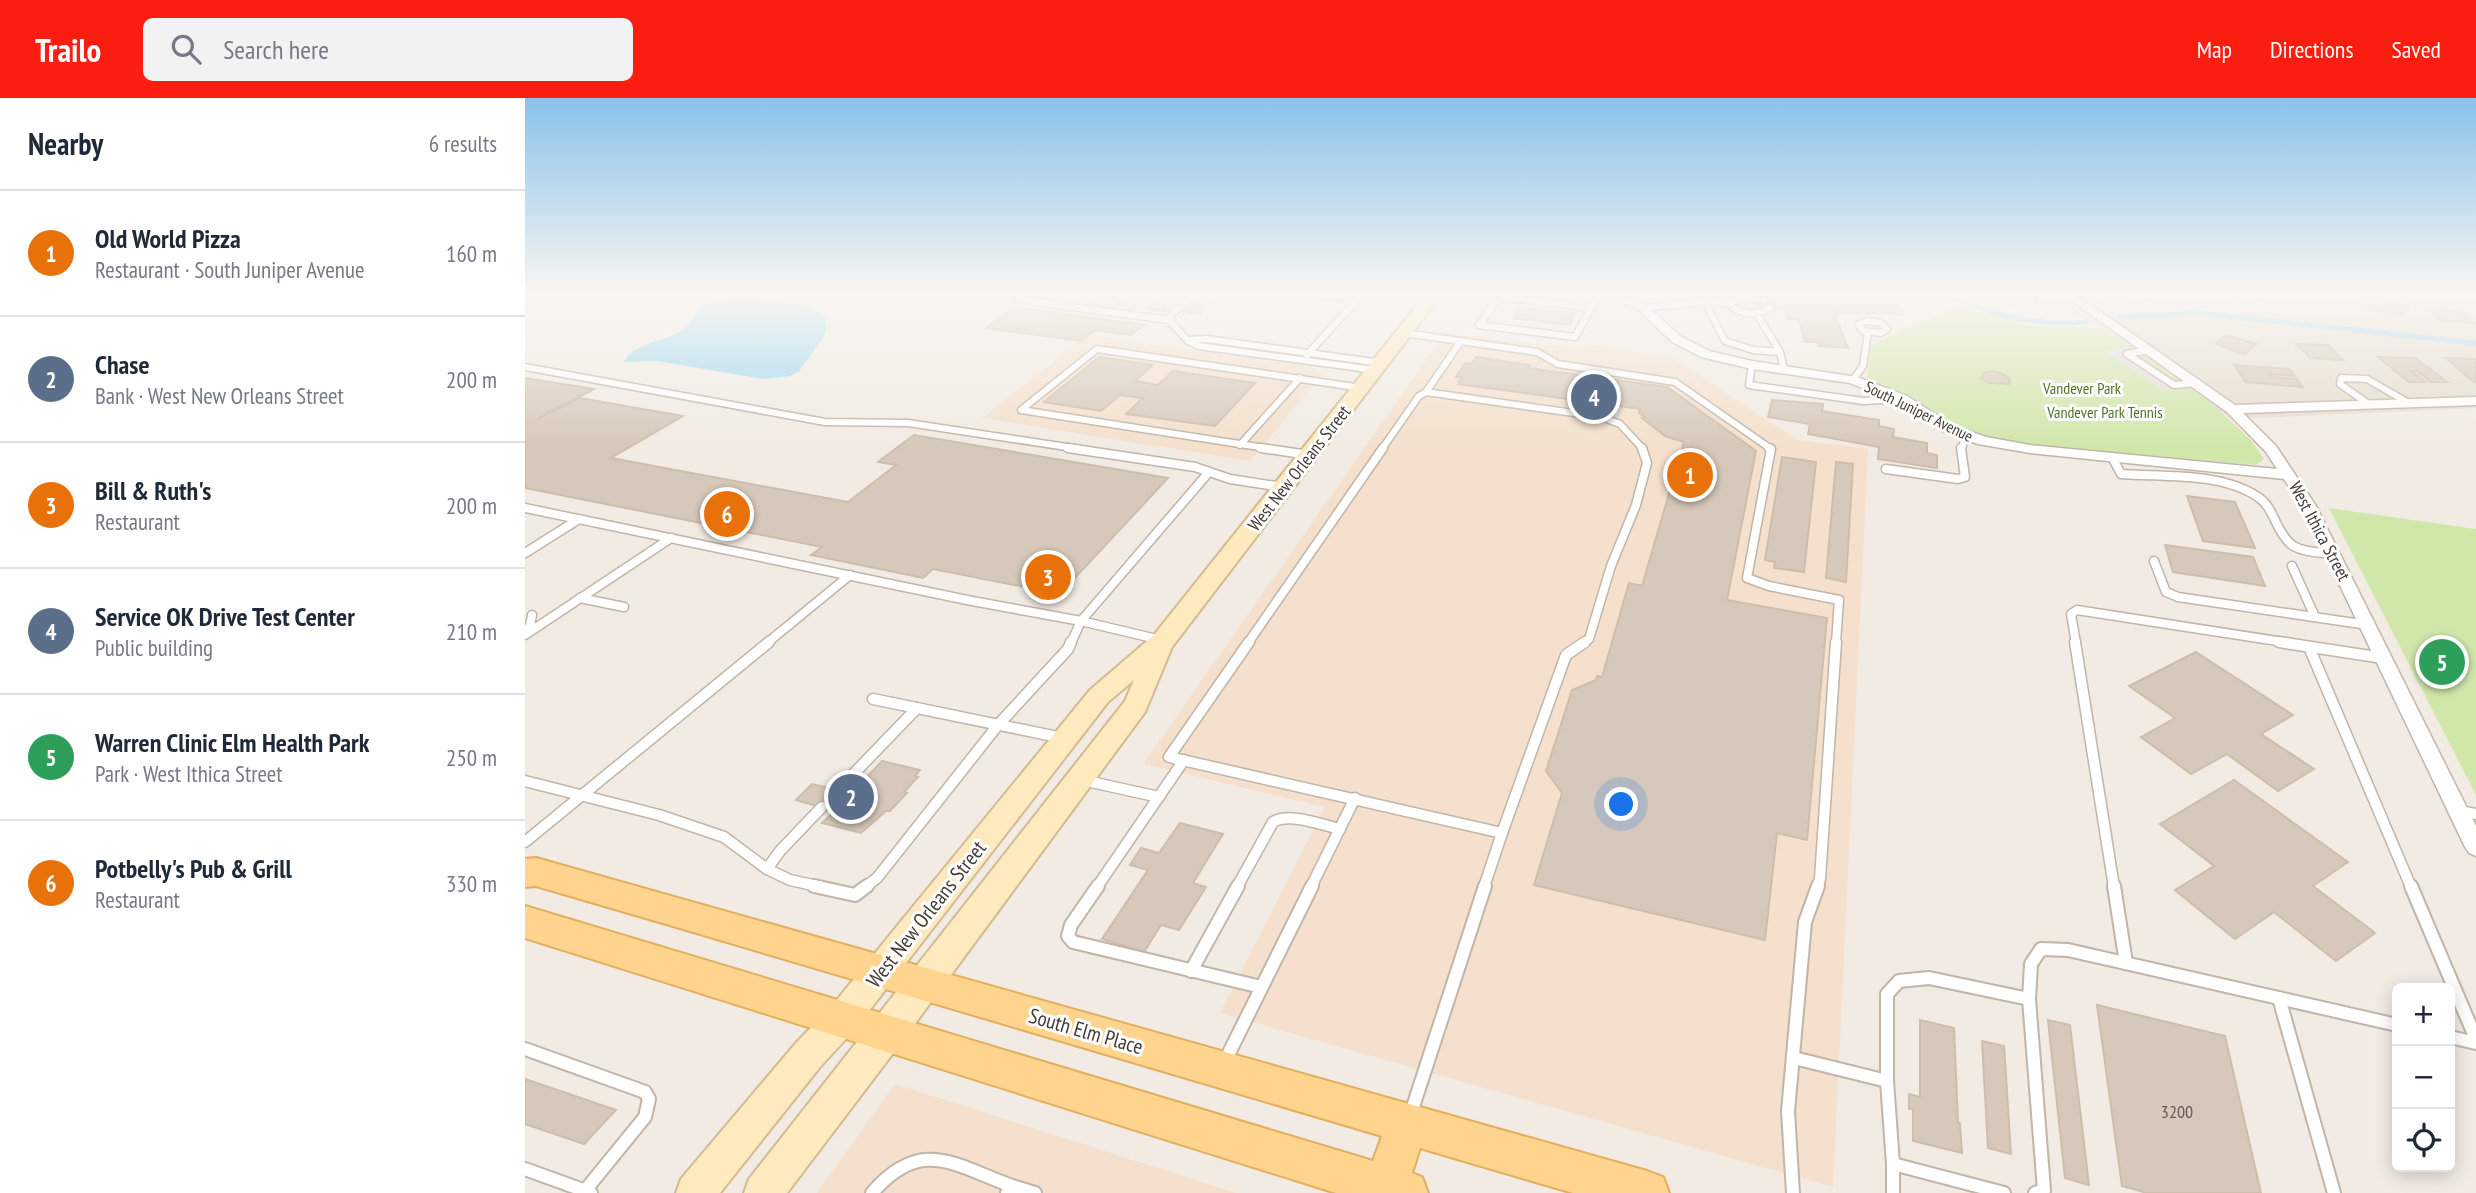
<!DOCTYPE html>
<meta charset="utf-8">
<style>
:root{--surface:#fff;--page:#f2f2f3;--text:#1f2937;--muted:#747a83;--line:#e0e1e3;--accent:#fb1d10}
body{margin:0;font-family:"PT Sans Narrow",sans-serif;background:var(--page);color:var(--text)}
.controls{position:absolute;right:21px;bottom:21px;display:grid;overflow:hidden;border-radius:10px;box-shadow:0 4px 18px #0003}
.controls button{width:63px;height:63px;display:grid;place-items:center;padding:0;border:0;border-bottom:2px solid var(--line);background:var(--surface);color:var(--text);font:35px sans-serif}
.you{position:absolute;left:1097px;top:707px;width:24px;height:24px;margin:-18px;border:5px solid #fff;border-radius:50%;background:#1a73e8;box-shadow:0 0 0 10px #1a73e833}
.badge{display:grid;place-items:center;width:46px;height:46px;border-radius:50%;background:var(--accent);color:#fff;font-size:23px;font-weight:700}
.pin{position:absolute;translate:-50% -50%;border:4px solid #fff;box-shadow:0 2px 7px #0006}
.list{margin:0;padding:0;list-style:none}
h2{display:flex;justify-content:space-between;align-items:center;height:91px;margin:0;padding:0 28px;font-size:30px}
h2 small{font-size:23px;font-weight:400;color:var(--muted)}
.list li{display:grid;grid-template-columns:46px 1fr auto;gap:21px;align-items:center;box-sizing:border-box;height:126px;padding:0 28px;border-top:2px solid var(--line)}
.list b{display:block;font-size:26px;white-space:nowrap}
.list p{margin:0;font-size:23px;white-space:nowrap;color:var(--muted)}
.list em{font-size:23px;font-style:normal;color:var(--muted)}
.icon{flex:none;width:38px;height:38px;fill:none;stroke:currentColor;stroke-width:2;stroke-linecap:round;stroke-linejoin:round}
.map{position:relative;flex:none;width:1951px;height:1095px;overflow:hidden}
header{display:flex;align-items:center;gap:42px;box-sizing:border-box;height:98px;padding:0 35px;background:var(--accent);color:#fff}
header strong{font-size:33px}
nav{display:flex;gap:38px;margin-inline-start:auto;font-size:24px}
.search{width:490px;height:63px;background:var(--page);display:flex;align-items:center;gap:18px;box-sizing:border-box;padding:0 24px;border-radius:10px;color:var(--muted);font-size:26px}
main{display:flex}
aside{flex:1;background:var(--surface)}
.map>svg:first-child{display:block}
.residential{fill:#e5ddd1}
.commercial{fill:#f4e0cd}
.green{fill:#d1e7aa}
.parking{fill:#e2dedb}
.water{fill:#9dd6f0}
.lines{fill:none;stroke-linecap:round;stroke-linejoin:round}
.stream{stroke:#9dd6f0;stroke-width:5}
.building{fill:#d6c9bb;stroke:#cebdab;stroke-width:2}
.lane-far3-casing{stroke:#c0b5a8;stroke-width:9}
.lane-far2-casing{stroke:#c0b5a8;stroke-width:11}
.lane-far1-casing{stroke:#c0b5a8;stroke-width:13}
.lane-casing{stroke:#c0b5a8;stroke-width:16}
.street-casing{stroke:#c0b5a8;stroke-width:3}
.secondary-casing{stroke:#d2bb92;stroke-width:4}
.primary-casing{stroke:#e3af5f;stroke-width:4}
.lane-far3{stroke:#fff;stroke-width:6}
.lane-far2{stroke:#fff;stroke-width:8}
.lane-far1{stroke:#fff;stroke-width:10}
.lane{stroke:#fff;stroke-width:12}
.street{fill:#fff;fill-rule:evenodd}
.secondary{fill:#ffe9bf;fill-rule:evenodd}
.primary{fill:#ffd48e;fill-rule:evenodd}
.labels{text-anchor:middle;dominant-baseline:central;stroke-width:6;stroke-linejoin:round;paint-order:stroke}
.far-park-label{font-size:16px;fill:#4c7427;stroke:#fff}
.far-street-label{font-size:16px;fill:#433b33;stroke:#fff}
.street-label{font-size:18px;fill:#433b33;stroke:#fff}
.near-number-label{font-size:18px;fill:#685e55}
.near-street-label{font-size:21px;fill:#433b33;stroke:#fff}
</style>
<header>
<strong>Trailo</strong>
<div class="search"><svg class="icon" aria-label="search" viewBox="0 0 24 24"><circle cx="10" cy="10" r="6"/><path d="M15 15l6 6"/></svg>Search here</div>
<nav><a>Map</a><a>Directions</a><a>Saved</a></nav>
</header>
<main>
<aside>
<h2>Nearby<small>6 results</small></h2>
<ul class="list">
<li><span class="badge" style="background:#e8710a">1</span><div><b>Old World Pizza</b><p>Restaurant · South Juniper Avenue</p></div><em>160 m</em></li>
<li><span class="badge" style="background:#5c6f8a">2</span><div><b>Chase</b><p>Bank · West New Orleans Street</p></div><em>200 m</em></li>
<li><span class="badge" style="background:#e8710a">3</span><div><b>Bill &amp; Ruth's</b><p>Restaurant</p></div><em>200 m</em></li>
<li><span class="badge" style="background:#5c6f8a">4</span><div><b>Service OK Drive Test Center</b><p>Public building</p></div><em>210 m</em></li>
<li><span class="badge" style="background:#2e9e5b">5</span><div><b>Warren Clinic Elm Health Park</b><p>Park · West Ithica Street</p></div><em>250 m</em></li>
<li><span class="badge" style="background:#e8710a">6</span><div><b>Potbelly's Pub &amp; Grill</b><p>Restaurant</p></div><em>330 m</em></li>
</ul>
</aside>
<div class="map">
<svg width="1951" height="1095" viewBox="0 0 1951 1095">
<rect width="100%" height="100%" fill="#f1ebe3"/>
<path class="residential" d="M 1448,196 L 1951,196 L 1951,310 L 1706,321 L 1577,230 L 1543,212 L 1497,213 Z"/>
<g class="commercial">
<path d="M 920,235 L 1052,251 L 1072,248 L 1149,260 L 1272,342 L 1343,351 L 1308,1089 L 695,915 L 800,709 L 618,666 Z"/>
<path d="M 563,237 L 787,269 L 797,277 L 725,363 L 457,320 Z"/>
<path d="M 370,986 L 711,1095 L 292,1095 Z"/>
</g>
<g class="green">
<path d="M 1440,207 L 1500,227 L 1577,230 L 1687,306 L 1725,341 L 1739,361 L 1731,367 L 1480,344 L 1423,326 L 1377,296 L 1342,281 L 1346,247 L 1393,225 Z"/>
<path d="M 1804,410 L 1951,431 L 1951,697 Z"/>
</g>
<path class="parking" d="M 1602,250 L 1662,291 L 1638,293 L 1579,253 Z"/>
<path class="water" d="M 231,199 L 282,208 L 301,220 L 301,233 L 298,240 L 274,273 L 265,278 L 239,281 L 132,263 L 99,264 C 106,245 145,243 160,230 C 171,221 171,207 186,203 C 200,198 217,200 231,199 Z"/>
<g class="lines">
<g class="stream">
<path d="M 1418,196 C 1466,216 1509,229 1561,224"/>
<path d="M 1594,219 L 1673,215 L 1951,245"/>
</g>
</g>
<g class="building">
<path d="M 575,196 L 591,196 L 573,210 L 559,208 Z"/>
<path d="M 606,196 L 625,196 L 602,214 L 586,212 Z"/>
<path d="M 640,196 L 660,196 L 640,213 L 622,211 Z"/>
<path d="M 680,196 L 697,196 L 674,216 L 659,214 Z"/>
<path d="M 1256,196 L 1369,199 L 1379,216 L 1309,214 L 1323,250 L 1294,248 L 1293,244 L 1280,244 L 1273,221 L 1262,221 L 1258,211 L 1231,210 L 1228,201 L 1251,202 L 1250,199 L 1257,199 Z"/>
<path d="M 1480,196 L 1509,197 L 1513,206 L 1483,204 Z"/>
<path d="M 1586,196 L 1615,196 L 1625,203 L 1590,205 L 1583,199 L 1589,199 Z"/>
<path d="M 1707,196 L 1733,196 L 1737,203 L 1720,204 Z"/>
<path d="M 1843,198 L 1867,204 L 1884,206 L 1878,218 L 1838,209 Z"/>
<path d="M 490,209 L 619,227 L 606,237 L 570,232 L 556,243 L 461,230 Z"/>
<path d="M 994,209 L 1050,215 L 1045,227 L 988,220 Z"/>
<path d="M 1904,211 L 1937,214 L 1948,225 L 1915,222 Z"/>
<path d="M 1701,237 L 1731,246 L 1720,256 L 1690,246 Z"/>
<path d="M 1771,246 L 1803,247 L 1818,262 L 1786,260 Z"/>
<path d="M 574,259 L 628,267 L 610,283 L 633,287 L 648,273 L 730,285 L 690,328 L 601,316 L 618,300 L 595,297 L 576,313 L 519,304 Z"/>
<path d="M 951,259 L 1005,267 L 1003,270 L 1142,289 L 1231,353 L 1202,502 L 1302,520 L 1282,742 L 1252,735 L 1240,842 L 1009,787 L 1037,695 L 1021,673 L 1047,592 L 1071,582 L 1072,578 L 1077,579 L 1104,485 L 1117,488 L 1159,344 L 1140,338 L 1117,320 L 1120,319 L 1114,315 L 1115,311 L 933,286 L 937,279 L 931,279 L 940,265 L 946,266 Z"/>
<path d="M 1853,259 L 1890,260 L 1922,284 L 1906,284 L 1892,273 L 1886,273 L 1901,284 L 1884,284 Z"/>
<path d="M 1921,260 L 1951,261 L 1951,284 L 1949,284 Z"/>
<path d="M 1709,267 L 1764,271 L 1770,278 L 1745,276 L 1747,279 L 1772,281 L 1778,289 L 1721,284 Z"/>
<path d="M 1467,273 L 1478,276 L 1485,281 L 1484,286 L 1464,285 L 1456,280 L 1458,275 Z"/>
<path d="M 0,280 L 69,291 L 12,321 L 55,300 L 158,318 L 86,360 L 323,404 L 371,367 L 353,364 L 389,337 L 643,380 L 535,496 L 408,471 L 398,480 L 286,457 L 297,449 L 0,390 Z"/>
<path d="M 1247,302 L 1298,306 L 1297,313 L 1354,322 L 1354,328 L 1369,331 L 1368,339 L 1402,345 L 1402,355 L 1412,357 L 1412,370 L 1353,361 L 1354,349 L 1283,336 L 1285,326 L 1243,319 Z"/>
<path d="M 1257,359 L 1291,364 L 1279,474 L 1249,470 L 1250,464 L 1240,462 Z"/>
<path d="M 1311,364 L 1328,366 L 1321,484 L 1301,480 Z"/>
<path d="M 1662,398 L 1710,404 L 1730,450 L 1678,443 Z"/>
<path d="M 1640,447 L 1728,459 L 1740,488 L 1648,474 Z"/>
<path d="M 1671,554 L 1768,617 L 1736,636 L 1789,671 L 1753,693 L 1702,656 L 1666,676 L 1616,639 L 1650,620 L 1604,588 Z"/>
<path d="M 357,663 L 395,672 L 390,678 L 393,679 L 379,694 L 382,695 L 365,713 L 361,713 L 336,735 L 297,725 L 310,713 L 271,702 L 287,686 L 327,695 Z"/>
<path d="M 1709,682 L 1823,764 L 1788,788 L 1850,835 L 1811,863 L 1749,814 L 1710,841 L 1650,792 L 1689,768 L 1635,726 Z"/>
<path d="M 655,725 L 698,736 L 668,785 L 681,789 L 654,832 L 636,827 L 619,854 L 577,841 L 623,772 L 605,767 L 616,750 L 634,755 Z"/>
<path d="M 1572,907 L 1700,938 L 1736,1095 L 1622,1095 L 1597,1088 Z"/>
<path d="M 1395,922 L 1429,930 L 1433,1024 L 1435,1026 L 1437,1055 L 1388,1043 L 1388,1011 L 1384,1011 L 1384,996 L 1395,999 Z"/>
<path d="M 1523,922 L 1545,927 L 1564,1087 L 1540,1080 Z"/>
<path d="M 1457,943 L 1479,948 L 1486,1056 L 1463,1050 Z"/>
<path d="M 0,981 L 91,1012 L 59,1046 L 0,1026 Z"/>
</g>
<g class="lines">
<defs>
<g id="lane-far3">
<path d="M 499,196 L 494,202 L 644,222 L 663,243 L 674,248 L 850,272"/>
<path d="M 793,196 L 832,201"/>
<path d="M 976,196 L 954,227 L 1050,239 L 1074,196"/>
<path d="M 1185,196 L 1184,203 L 1204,206"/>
<path d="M 974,199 L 1066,210"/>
<path d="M 1239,202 L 1213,199 L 1204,206 C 1216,217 1231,218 1245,210"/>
<path d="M 1118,210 L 1184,203 L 1183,210 L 1200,243 L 1228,252 L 1255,254"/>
<path d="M 1232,216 L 1255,254 L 1259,271"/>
<path d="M 644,222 L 647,216 L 670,196"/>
<path d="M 1342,223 L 1356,225 L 1362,231 L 1356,235 L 1338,233 L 1333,226 Z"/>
<path d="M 879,235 L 1012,254 L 1033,266 L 1150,284 L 1246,351"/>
<path d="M 664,242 L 682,241 L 856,265"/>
<path d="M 1624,252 L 1602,256 L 1649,287 L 1673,285"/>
<path d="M 782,257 L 837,196"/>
<path d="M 1227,267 L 1224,287 L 1338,303 L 1377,301"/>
<path d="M 0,269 L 300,324 L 383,325 L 555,351"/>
<path d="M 1328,282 L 1338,268 L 1343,234"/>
<path d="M 901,294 L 936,243"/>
<path d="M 1842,305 L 1815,286 L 1816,280 L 1842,281 L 1882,304"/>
<path d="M 715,347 L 775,280"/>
<path d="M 747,351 L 496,312 L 572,251 L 837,290"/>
<path d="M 857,351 L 894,298 L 901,294 L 1077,319 L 1095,326 L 1118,351"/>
<path d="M 1437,351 L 1440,338"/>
</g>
<g id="lane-far2">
<path d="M 543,350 L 670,369 L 705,381 L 757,389"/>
<path d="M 736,350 L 784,357"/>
<path d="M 1244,350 L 1246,351 L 1222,480 L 1244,488 L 1314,502 L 1311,545"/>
<path d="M 1587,359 L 1596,376 C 1639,379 1696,374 1733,399 C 1741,404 1745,412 1749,420 C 1764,454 1773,452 1807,456"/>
<path d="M 1361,371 L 1433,381 L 1440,379 L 1436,350"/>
<path d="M 0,410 L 447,503 L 556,523 L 636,542"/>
<path d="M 0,455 L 54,421"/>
<path d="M 1629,463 L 1641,494 L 1653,499 L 1843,527"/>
<path d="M 1767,468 L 1790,519"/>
<path d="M 55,500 L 99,509"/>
<path d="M 0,532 L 5,528 L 7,517"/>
<path d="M 0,537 L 146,440"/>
<path d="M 242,545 L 325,477"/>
<path d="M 546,545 L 556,523 L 684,374"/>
<path d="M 723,545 L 858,350"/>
<path d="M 1058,545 L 1064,541 L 1086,468 L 1111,407 L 1122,365 L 1117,350"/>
<path d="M 1551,545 L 1546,516 L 1552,512 L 1765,545"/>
</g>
<g id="lane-far1">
<path d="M 724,544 L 644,659 L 977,735"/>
<path d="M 1550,544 L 1589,789"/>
<path d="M 1754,544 L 1858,560"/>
<path d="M 1784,549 L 1886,789"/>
<path d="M 348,601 L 538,640"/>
<path d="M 557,682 L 634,699"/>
<path d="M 0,683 L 134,717 L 199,739 L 242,771"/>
<path d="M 313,692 L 392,610"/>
<path d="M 1935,713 L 1951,716"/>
<path d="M 977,735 L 1041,557 L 1060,544"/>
<path d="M 0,744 L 244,544"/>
<path d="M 297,789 L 265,782 L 242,771 L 255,753 L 297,709"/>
<path d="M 340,789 L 352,780 L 473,627 L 543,551 L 546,544"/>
<path d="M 572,789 L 659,662"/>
<path d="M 712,789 L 748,724 C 765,714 797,727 815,731"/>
<path d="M 786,789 L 830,700"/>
<path d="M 959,789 L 977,735"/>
<path d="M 1292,789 L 1295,781 L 1311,544"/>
</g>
<g id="lane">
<path d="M 289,788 L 330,797 L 342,788"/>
<path d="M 573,788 L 546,827 L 543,838 L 548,844 L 736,889"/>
<path d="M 1589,788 L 1601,865"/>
<path d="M 1886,788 L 1951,941"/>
<path d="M 666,873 L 713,788"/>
<path d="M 1754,900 L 1809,1095"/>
<path d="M 1925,939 L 1951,945"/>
<path d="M 0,951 L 120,994 L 124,1001 L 120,1019 L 58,1095"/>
<path d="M 1269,960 L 1362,983"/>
<path d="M 699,965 L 787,788"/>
<path d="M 885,1018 L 960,788"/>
<path d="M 1368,1066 L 1368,1095"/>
<path d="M 0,1071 L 66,1095"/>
<path d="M 487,1088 L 510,1095"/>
<path d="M 347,1095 C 396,1038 429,1067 487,1088 L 482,1095"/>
<path d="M 1268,1095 L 1263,1013 L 1280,824 L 1293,788"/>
<path d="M 1479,1095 L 1368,1066 L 1362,983 L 1362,896 L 1374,883 L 1404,880 L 1504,901"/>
<path d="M 1510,1095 L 1519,1092 L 1504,901 L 1506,866 L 1516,851 L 1543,852 L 1872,927"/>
</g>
<path id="street" d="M 1078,196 L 1094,196 L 1122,208 L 1155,238 L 1184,253 L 1227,263 L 1332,279 L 1382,298 L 1427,327 L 1461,339 L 1505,347 L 1752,371 L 1741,354 L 1702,314 L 1537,196 L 1550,196 L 1710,307 L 1951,299 L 1951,307 L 1718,315 L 1751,348 L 1791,408 L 1951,728 L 1951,758 L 1944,755 L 1940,749 L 1777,408 L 1759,381 L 1505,355 L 1453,346 L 1417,333 L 1372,304 L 1325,285 L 1227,271 L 1176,259 L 1147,244 L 1114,212 Z"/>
<path id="secondary" d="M 901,196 L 917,196 L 647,549 L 620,614 L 375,946 L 262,1095 L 219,1095 L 224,1081 L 600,603 L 609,582 L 583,604 L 330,931 L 295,969 L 195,1095 L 151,1095 L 156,1081 L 271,945 L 306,909 L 565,592 L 629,537 Z"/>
<path id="primary" d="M 11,760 L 1122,1073 L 1138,1079 L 1144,1095 L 1048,1095 L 895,1050 L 887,1075 L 897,1079 L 903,1095 L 811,1095 L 0,840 L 0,808 L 848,1063 L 857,1038 L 131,823 L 11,788 L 0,789 L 0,761 Z"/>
</defs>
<use href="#lane-far3" class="lane-far3-casing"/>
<use href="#lane-far2" class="lane-far2-casing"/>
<use href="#lane-far1" class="lane-far1-casing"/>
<use href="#lane" class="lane-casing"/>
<use href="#street" class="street-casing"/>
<use href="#secondary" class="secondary-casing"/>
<use href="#primary" class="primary-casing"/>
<use href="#lane-far3" class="lane-far3"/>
<use href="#lane-far2" class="lane-far2"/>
<use href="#lane-far1" class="lane-far1"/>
<use href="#lane" class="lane"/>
<use href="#street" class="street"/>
<use href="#secondary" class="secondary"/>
<use href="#primary" class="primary"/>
</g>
<linearGradient id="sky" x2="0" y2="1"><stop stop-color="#8ac2eb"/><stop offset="0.56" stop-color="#f9f6f2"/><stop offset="1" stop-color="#f9f6f2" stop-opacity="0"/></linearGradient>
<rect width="1951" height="349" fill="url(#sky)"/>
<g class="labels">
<g class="far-park-label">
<text x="1557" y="290">Vandever Park</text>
<text x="1580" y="314">Vandever Park Tennis</text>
</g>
<g class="far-street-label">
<text transform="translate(1394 313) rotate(26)">South Juniper Avenue</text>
</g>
<g class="street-label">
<text transform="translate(774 370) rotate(-52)">West New Orleans Street</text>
<text transform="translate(1795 433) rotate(62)">West Ithica Street</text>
</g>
<g class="near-number-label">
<text x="1652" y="1013">3200</text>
</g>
<g class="near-street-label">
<text transform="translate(401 816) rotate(-52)">West New Orleans Street</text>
<text transform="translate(561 933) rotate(16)">South Elm Place</text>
</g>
</g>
</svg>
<div class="controls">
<button>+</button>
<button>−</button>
<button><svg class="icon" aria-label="locate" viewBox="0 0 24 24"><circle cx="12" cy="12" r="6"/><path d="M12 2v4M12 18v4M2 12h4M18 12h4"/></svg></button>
</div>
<div class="you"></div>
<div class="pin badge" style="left:1165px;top:377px;background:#e8710a">1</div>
<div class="pin badge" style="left:326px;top:699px;background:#5c6f8a">2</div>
<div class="pin badge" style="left:523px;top:479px;background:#e8710a">3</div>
<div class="pin badge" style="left:1069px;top:299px;background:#5c6f8a">4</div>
<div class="pin badge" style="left:1917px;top:564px;background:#2e9e5b">5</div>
<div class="pin badge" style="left:202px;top:416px;background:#e8710a">6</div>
</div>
</main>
